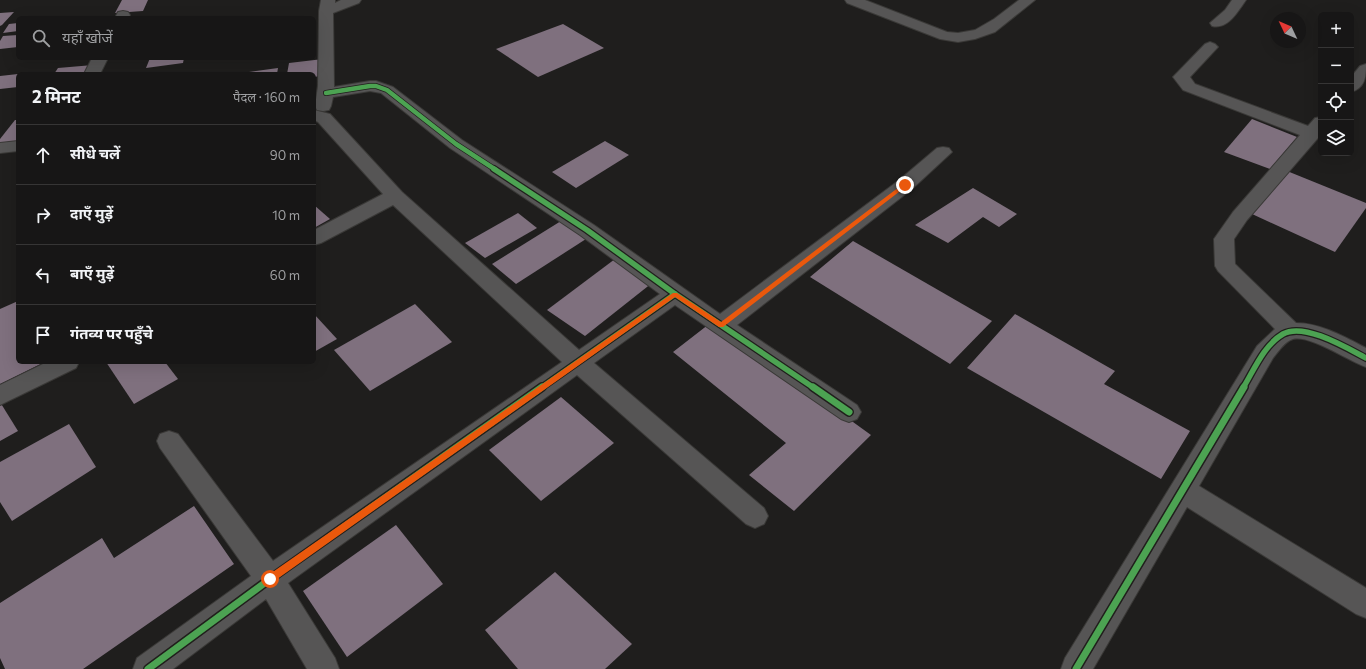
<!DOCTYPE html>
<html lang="hi">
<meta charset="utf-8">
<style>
:root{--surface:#171616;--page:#201f1f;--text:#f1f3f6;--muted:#9e9fa1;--line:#363535}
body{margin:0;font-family:Commissioner,"Noto Sans Devanagari",sans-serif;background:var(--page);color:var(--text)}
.controls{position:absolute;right:12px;top:12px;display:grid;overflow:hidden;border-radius:6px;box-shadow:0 4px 16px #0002}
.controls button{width:36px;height:36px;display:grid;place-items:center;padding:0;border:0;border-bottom:1px solid var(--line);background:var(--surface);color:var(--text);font:20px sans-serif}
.compass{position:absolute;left:1270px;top:12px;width:36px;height:36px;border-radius:50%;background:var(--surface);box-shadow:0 4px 16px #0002;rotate:314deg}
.stop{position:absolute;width:12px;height:12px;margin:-9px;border:3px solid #ea580c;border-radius:50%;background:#fff}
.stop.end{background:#ea580c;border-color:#fff;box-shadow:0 1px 4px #0008}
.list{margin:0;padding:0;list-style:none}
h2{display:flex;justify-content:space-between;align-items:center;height:52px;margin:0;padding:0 16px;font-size:17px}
h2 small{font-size:13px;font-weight:400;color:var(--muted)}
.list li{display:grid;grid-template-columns:26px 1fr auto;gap:12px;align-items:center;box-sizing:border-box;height:60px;padding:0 16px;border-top:1px solid var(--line)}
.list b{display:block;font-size:15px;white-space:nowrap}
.list em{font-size:13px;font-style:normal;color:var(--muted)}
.icon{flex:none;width:22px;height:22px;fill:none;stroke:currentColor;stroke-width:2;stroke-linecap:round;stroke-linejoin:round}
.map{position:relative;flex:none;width:1366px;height:669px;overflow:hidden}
.search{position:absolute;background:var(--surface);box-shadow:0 4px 16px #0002;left:16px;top:16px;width:300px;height:44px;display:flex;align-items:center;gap:10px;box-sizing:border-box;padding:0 14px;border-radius:6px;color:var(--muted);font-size:15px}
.panel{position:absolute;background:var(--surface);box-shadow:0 4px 16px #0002;left:16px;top:72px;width:300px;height:292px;border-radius:6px}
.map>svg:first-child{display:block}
.building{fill:#7f707e}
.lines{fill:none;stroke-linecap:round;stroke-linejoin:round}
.street-casing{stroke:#3a3937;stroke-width:2}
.street{fill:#565555;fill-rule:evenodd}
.cycleway-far2-casing{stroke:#201f1c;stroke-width:6}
.cycleway-far1-casing{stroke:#201f1c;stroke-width:8}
.cycleway-casing{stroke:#201f1c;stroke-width:10}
.cycleway-far2{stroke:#4ca352;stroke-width:4.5}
.cycleway-far1{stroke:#4ca352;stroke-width:5.5}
.cycleway{stroke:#4ca352;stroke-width:7}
.route{fill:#ea580c}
</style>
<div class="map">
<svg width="1366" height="669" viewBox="0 0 1366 669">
<rect width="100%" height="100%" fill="#1f1e1d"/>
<g class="building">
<path d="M 122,0 L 148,0 L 143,11 L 115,13 Z"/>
<path d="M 14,12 L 2,25 L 0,26 L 0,13 Z"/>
<path d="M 18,23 L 18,31 L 3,33 L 9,24 Z"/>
<path d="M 563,24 L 604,48 L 538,77 L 496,49 Z"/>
<path d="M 18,35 L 18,47 L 0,49 L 0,41 L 3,36 Z"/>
<path d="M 150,58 L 184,58 L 183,63 L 146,68 Z"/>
<path d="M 323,59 L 320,76 L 314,77 L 314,74 L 287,74 L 289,63 Z"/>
<path d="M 93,65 L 88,74 L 54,74 L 58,68 Z"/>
<path d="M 278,68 L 277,74 L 242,74 L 242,73 Z"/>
<path d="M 18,74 L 18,87 L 0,89 L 0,76 Z"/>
<path d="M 1252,119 L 1297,137 L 1270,169 L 1224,152 Z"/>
<path d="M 15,120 L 18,120 L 18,142 L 0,143 L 0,139 Z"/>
<path d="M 605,141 L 629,155 L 576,188 L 552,172 Z"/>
<path d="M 1287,171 L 1366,203 L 1366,208 L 1335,252 L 1252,214 Z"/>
<path d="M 973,188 L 1017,214 L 999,227 L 983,217 L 948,243 L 915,225 Z"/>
<path d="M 314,205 L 330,219 L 314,228 Z"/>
<path d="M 518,213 L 537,228 L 485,258 L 465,243 Z"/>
<path d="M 561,221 L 586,239 L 516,284 L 492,264 Z"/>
<path d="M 853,241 L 992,321 L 950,364 L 810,277 Z"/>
<path d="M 615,259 L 652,283 L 585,336 L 547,310 Z"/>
<path d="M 18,301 L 18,362 L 45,362 L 0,384 L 0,309 Z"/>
<path d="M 415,304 L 452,342 L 370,391 L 334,350 Z"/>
<path d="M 314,314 L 337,339 L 314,352 Z"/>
<path d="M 1015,314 L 1115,371 L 1104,384 L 1190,431 L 1161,479 L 967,368 Z"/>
<path d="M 713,321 L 871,435 L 794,511 L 749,475 L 786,443 L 673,352 Z"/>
<path d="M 106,362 L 165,362 L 178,379 L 134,404 Z"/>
<path d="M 561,397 L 614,443 L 541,501 L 489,450 Z"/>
<path d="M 0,402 L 18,431 L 0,441 Z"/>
<path d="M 69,424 L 96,467 L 12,521 L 0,502 L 0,462 Z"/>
<path d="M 194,506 L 234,564 L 83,669 L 5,669 L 0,658 L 0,603 L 102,538 L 114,558 Z"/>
<path d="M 396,525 L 443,584 L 347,657 L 303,591 Z"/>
<path d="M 555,572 L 632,644 L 605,669 L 518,669 L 485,630 Z"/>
</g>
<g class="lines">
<defs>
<g id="street">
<path d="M 321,0 L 335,0 L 335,3 L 341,0 L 361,0 L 359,3 L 333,13 L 334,87 L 370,81 L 376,81 L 393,87 L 462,140 L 594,225 L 720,314 L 898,181 L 937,148 L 943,147 L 949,148 L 952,152 L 912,189 L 737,325 L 857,405 L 861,412 L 857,419 L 849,422 L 841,419 L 675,305 L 594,363 L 764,508 L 768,516 L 764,524 L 755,528 L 746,524 L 577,375 L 288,583 L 335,658 L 339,669 L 307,669 L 266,599 L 173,669 L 133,669 L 137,658 L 251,576 L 160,448 L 157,441 L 160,434 L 169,431 L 178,434 L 273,561 L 562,362 L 393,205 L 321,243 L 314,245 L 314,230 L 383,194 L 318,122 L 314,120 L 314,110 L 330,114 L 402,192 L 579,350 L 660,294 L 580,235 L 450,148 L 381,93 L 370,91 L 333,97 L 331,106 L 329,110 L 323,111 L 317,110 L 315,106 L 318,86 L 319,11 Z"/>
<path d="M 845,0 L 865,0 L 947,32 L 958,33 L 975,30 L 994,19 L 1019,0 L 1035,0 L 995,32 L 975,39 L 958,42 L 940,39 L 847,3 Z"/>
<path d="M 1232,0 L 1246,0 C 1238,11 1228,30 1212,26 L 1210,23 L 1225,10 Z"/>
<path d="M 123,11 L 128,12 L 130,15 L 129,18 L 115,18 L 118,12 Z"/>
<path d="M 1210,42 L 1215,44 L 1218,47 L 1190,77 L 1195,84 L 1308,126 L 1315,118 L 1321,117 L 1321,133 L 1318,138 L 1247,220 L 1234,239 L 1235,264 L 1296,323 C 1320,323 1345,337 1366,348 L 1366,367 C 1348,361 1311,335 1293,339 C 1285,341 1278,352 1273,358 L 1199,486 L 1366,588 L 1366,618 L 1356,614 L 1187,507 L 1093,669 L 1061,669 L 1065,658 L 1257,346 L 1275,329 L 1218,271 L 1215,266 L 1214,239 L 1233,212 L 1300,135 L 1183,90 L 1173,77 L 1205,44 Z"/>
<path d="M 92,58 L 108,58 L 100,74 L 84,74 Z"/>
<path d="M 1366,64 C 1366,77 1365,88 1351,92 L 1351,77 L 1360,66 Z"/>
<path d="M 18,141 L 18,151 L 0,153 L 0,143 Z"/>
<path d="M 47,362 L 79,362 L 76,368 L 0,405 L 0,385 Z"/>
</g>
</defs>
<use href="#street" class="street-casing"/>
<use href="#street" class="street"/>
<defs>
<path id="cycleway-far2" d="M 326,93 L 370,86 L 376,86 L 387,90 L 456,144 L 496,170"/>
<g id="cycleway-far1">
<path d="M 494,169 L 587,230 L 675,294 L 814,388"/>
<path d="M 541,388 L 675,294"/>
<path d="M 1243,388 C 1254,370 1264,345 1283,334 C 1304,322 1347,348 1366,358"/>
</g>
<g id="cycleway">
<path d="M 813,387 L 849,412"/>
<path d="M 148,669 L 270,579 L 542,387"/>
<path d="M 1076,669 L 1244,387"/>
</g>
</defs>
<use href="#cycleway-far2" class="cycleway-far2-casing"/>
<use href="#cycleway-far1" class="cycleway-far1-casing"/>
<use href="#cycleway" class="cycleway-casing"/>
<use href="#cycleway-far2" class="cycleway-far2"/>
<use href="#cycleway-far1" class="cycleway-far1"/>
<use href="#cycleway" class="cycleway"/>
</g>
<path class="route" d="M 903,184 L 908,185 L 723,327 L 719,327 L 675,297 L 273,582 L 267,582 L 266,579 L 267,576 L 673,293 L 677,293 L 721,322 Z"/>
</svg>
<div class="controls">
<button>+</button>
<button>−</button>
<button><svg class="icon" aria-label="locate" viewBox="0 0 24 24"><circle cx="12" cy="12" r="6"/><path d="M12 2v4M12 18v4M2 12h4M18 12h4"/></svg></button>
<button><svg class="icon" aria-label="layers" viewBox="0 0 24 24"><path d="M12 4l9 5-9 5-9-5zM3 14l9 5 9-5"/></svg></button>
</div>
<svg class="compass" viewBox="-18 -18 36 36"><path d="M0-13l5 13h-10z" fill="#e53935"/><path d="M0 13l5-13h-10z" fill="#9e9fa1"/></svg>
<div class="stop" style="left:270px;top:579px"></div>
<div class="stop end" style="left:905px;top:185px"></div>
<div class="search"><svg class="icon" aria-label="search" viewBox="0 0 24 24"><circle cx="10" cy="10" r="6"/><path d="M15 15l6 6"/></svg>यहाँ खोजें</div>
<section class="panel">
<h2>2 मिनट<small>पैदल · 160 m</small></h2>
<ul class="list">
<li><svg class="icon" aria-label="ahead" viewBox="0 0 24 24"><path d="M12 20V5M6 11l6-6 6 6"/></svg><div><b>सीधे चलें</b></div><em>90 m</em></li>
<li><svg class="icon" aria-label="right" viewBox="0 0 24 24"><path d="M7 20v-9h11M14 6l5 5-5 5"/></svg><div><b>दाएँ मुड़ें</b></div><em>10 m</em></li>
<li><svg class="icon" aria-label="left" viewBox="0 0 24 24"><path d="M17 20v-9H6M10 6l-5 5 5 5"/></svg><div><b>बाएँ मुड़ें</b></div><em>60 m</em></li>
<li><svg class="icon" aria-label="arrive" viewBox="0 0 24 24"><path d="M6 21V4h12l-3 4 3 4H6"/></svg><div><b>गंतव्य पर पहुँचे</b></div></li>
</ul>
</section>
</div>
